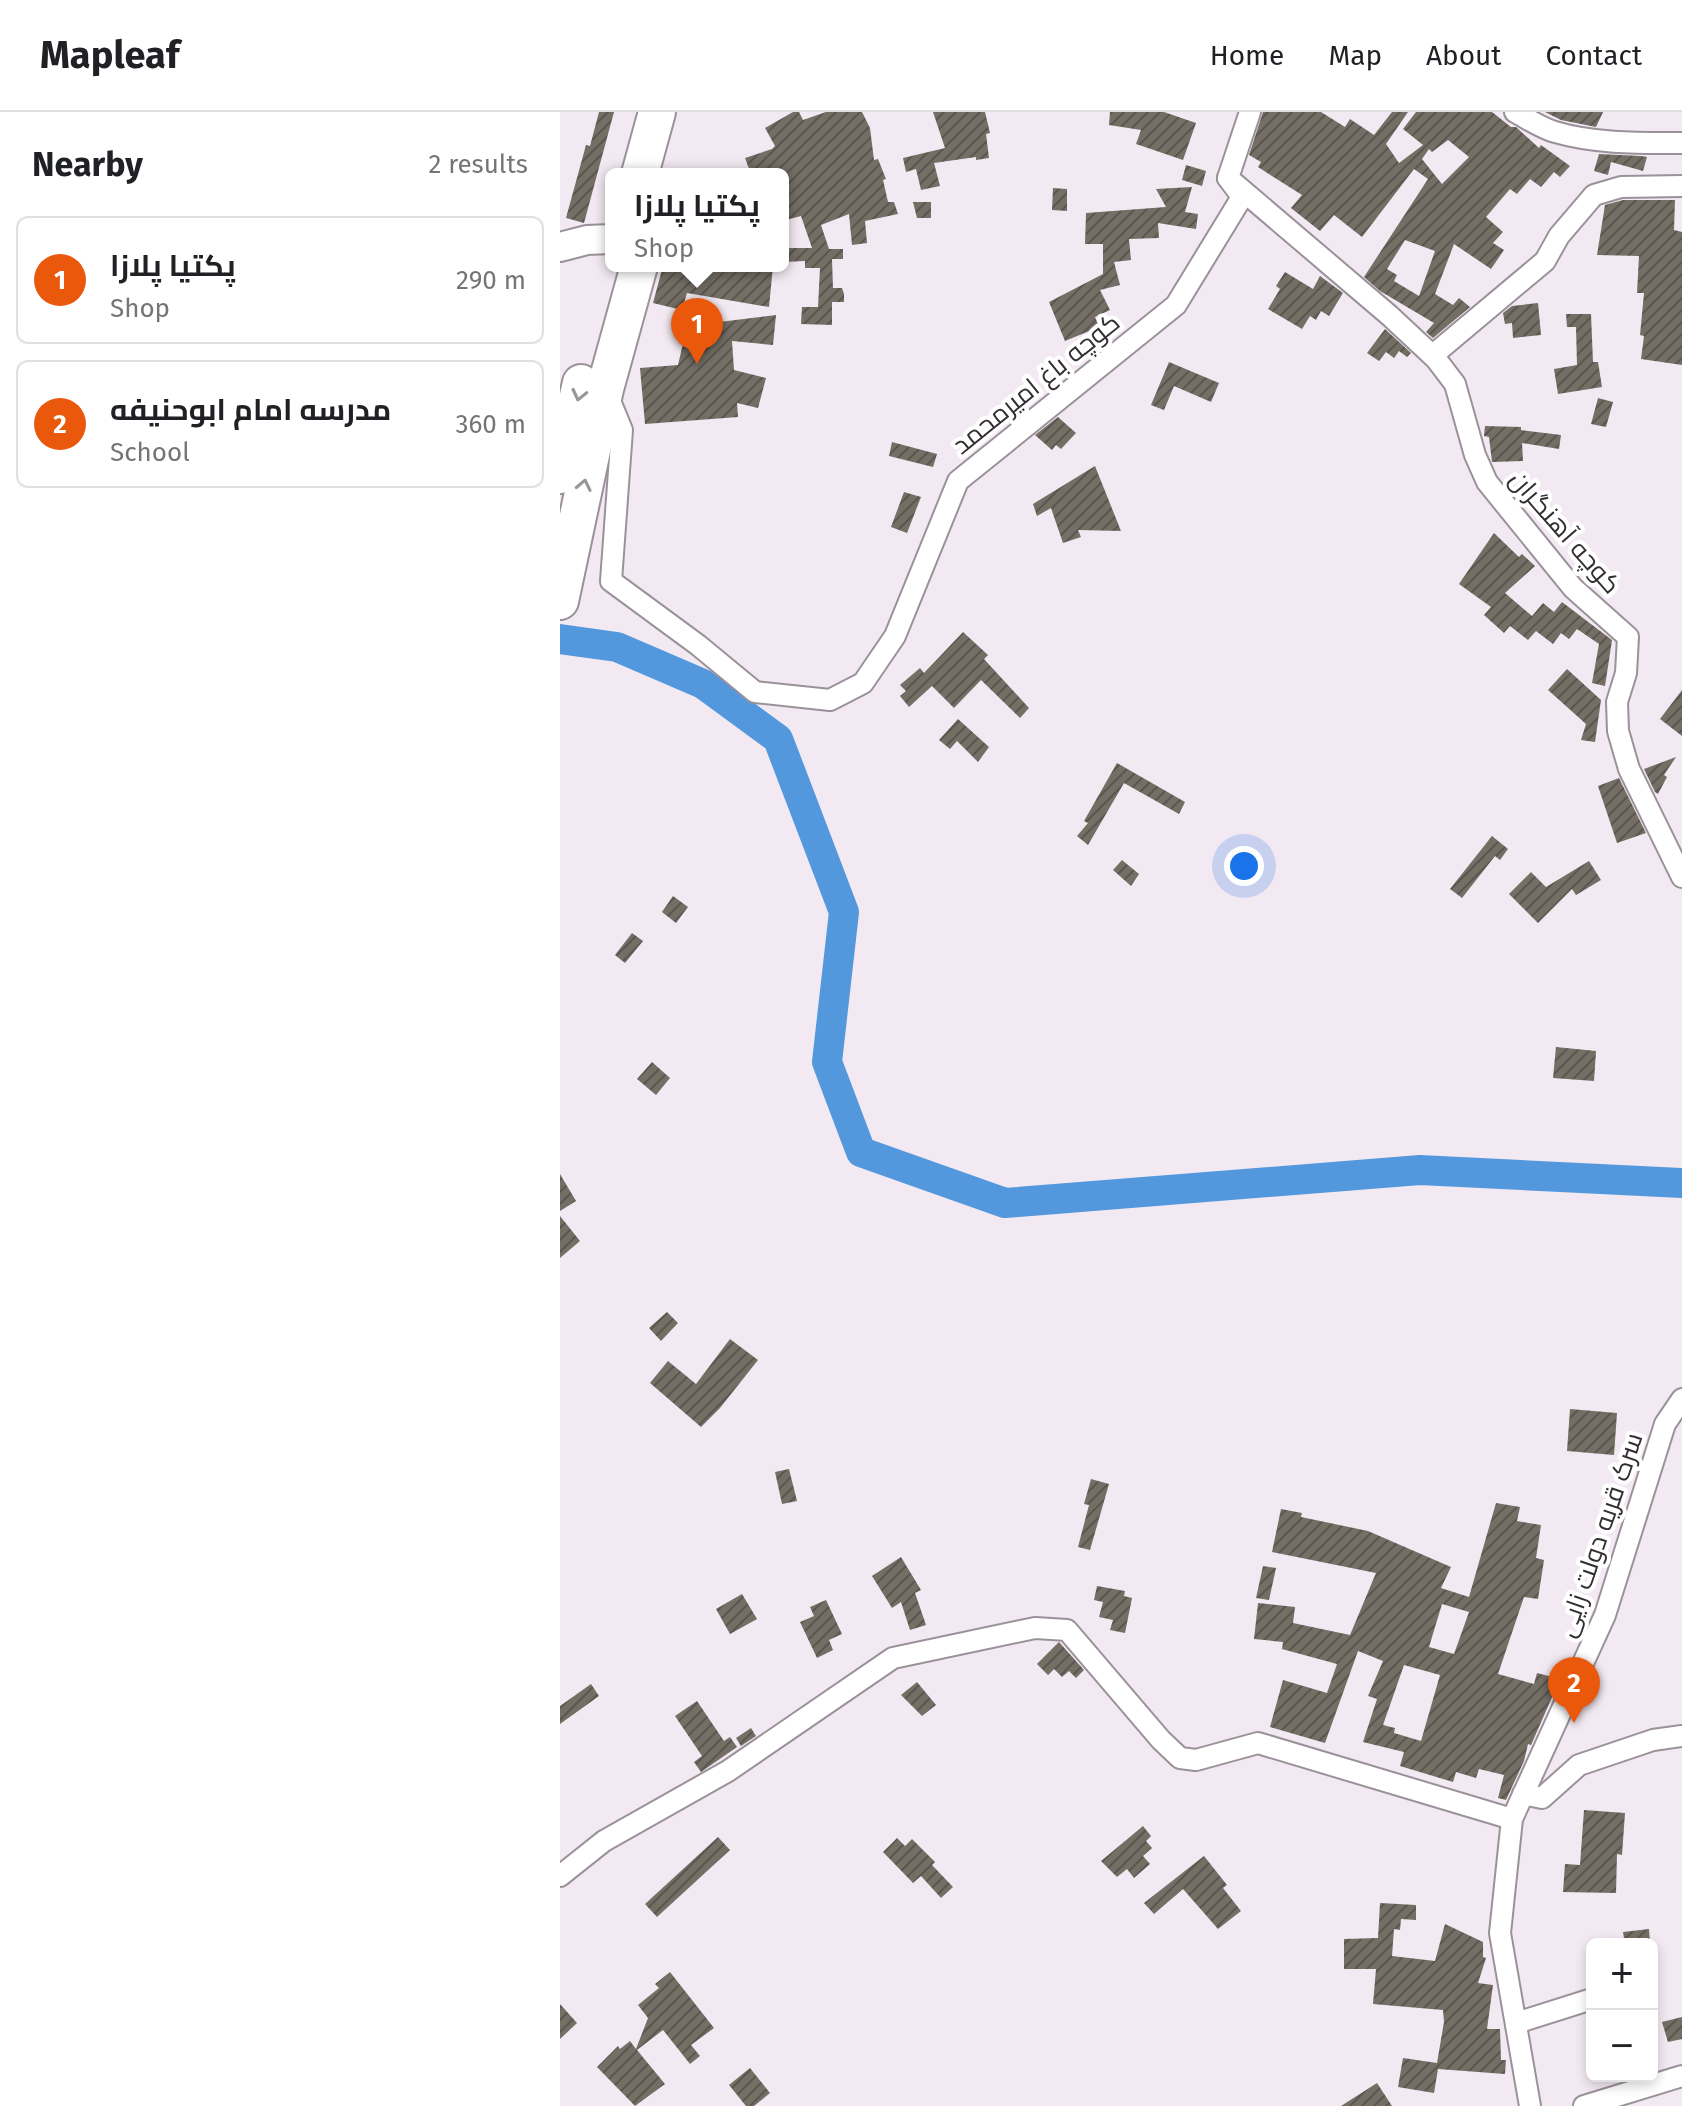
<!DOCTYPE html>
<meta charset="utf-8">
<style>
:root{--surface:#fff;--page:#f6f6f6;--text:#202124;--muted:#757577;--line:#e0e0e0;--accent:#ea580c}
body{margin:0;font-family:"Fira Sans",Cairo,sans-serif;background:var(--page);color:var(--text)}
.controls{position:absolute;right:24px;bottom:24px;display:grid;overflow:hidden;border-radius:12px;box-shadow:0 4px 12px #0003}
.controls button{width:72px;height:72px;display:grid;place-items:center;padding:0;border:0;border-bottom:2px solid var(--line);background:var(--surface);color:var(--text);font:40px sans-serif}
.you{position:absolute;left:684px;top:754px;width:28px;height:28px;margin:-20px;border:6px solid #fff;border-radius:50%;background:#1a73e8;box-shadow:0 0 0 12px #1a73e833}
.badge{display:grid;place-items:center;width:52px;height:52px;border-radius:50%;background:var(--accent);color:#fff;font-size:26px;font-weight:700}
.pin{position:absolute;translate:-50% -66px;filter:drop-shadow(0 2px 4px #0008)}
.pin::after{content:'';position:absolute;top:42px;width:28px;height:24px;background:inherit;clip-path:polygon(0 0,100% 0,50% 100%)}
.popup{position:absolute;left:45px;top:56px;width:184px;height:104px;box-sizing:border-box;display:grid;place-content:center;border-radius:12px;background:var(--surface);filter:drop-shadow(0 2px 6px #0005);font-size:26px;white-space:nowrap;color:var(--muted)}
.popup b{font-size:30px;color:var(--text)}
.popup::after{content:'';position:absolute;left:50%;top:100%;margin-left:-16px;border:16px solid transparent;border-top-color:var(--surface)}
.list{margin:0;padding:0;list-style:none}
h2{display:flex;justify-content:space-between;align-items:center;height:104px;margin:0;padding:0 32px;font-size:34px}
h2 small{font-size:26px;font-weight:400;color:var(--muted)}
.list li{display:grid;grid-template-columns:52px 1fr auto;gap:24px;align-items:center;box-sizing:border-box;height:128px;margin:0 16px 16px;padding:0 16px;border:2px solid var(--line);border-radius:12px}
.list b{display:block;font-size:30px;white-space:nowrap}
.list p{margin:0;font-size:26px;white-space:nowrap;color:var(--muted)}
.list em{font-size:26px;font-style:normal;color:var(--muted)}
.map{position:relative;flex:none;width:1122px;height:1994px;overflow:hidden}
header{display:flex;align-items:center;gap:48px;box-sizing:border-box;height:112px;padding:0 40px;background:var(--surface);border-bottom:2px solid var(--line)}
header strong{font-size:38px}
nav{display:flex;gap:44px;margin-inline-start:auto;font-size:28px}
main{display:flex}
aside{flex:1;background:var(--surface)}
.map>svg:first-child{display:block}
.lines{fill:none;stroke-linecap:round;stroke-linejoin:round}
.river{stroke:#5398dd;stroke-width:30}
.building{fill:url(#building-hatch);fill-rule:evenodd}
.street-casing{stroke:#9b919a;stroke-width:24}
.secondary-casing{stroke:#9b919a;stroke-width:32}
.highway-casing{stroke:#9b919a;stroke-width:40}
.street{stroke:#fff;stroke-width:20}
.secondary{stroke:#fff;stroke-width:28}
.highway{stroke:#fff;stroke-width:36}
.oneway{stroke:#989698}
.labels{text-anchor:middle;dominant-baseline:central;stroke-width:8;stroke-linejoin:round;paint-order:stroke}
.street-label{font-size:26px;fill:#322e31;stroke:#fff}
</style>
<header>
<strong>Mapleaf</strong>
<nav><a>Home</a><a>Map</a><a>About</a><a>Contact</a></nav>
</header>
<main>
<aside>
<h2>Nearby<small>2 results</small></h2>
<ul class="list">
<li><span class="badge">1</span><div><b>پکتیا پلازا</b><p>Shop</p></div><em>290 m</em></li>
<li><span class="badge">2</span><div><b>مدرسه امام ابوحنیفه</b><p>School</p></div><em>360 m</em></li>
</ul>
</aside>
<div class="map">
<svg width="1122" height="1994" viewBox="0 0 1122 1994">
<defs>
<pattern id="building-hatch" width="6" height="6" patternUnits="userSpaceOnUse" patternTransform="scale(2)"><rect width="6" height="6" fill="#746e65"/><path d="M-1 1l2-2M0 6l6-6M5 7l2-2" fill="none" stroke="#5b5650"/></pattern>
</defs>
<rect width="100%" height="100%" fill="#f3e9f2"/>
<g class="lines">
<path class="river" d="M 0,527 L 57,535 L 143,572 L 218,627 L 284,800 L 267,950 L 301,1040 L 445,1091 L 860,1058 L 1122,1071"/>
</g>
<g class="building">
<path d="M 39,0 L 54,0 L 24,111 L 6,106 L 26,33 L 30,34 Z"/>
<path d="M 233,0 L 239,0 L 243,8 L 266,0 L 302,0 L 310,16 L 314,48 L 318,47 L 326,67 L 323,68 L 328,90 L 334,90 L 338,102 L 305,109 L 307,131 L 292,133 L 289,102 L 261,113 L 269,137 L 283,137 L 283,147 L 272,147 L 273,176 L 282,176 L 284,182 L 284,190 L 272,190 L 272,213 L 241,212 L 242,195 L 258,195 L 260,156 L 245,156 L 245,149 L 223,150 L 223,136 L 252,136 L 241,104 L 226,108 L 223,96 L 223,62 L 191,62 L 185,46 L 212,37 L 215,34 L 205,16 Z"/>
<path d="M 373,0 L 425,0 L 430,21 L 426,22 L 429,46 L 416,48 L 416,45 L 374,51 L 380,74 L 361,78 L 356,57 L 346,60 L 343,46 L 385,36 Z"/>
<path d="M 550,0 L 604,0 L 636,11 L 623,48 L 576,32 L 581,18 L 549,13 Z"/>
<path d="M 703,0 L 761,0 L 785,15 L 790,7 L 814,23 L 832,0 L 848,0 L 826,32 L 839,51 L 863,33 L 843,17 L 856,0 L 932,0 L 951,15 L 956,15 L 979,36 L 981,33 L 1010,54 L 1000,65 L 994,60 L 981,75 L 970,67 L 957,82 L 950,77 L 926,105 L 943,120 L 933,131 L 944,138 L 931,157 L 894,132 L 875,182 L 893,193 L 899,186 L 910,195 L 873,226 L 866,220 L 874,211 L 820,179 L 804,165 L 868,67 L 854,57 L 802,125 L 774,103 L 760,119 L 731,96 L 742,83 L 698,55 L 701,50 L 689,43 ZM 888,28 L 909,45 L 882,72 L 862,47 L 869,37 L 872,40 ZM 845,128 L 875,139 L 859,184 L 834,169 L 837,163 L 827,157 Z"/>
<path d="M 985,0 L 1043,0 L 1036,15 L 1001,8 Z"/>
<path d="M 1039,42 L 1081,44 L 1087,45 L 1083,59 L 1051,50 L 1048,63 L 1034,59 Z"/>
<path d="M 626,53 L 646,59 L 642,74 L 622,68 Z"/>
<path d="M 632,75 L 625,100 L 638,102 L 636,117 L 598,111 L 599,126 L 569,127 L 571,148 L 554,150 L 560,173 L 540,178 L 550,198 L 535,205 L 539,215 L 505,229 L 489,190 L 543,162 L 543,132 L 525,132 L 526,101 L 606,95 L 596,77 Z"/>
<path d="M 493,76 L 507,77 L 507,99 L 492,98 Z"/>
<path d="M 1063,88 L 1115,88 L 1114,118 L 1122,120 L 1122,253 L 1081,247 L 1084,224 L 1080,223 L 1084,181 L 1077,181 L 1079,144 L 1037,143 L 1045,93 Z"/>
<path d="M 353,90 L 371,90 L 371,106 L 357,106 Z"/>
<path d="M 103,154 L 138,163 L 140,154 L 174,154 L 197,158 L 197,154 L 213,154 L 209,195 L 127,181 L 122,198 L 93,191 Z"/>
<path d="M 725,160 L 753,177 L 760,164 L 783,181 L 769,204 L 761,199 L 756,208 L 750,204 L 742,217 L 708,197 L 720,177 L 716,174 Z"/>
<path d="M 978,191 L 981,223 L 953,226 L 952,211 L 945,212 L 943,201 L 952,194 Z"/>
<path d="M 1006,202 L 1031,202 L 1033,250 L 1038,250 L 1042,275 L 998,282 L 994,257 L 1017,253 L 1016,215 L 1007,215 Z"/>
<path d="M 216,203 L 213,233 L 172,229 L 174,258 L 206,266 L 198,296 L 177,291 L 178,305 L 85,312 L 80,256 L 118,253 L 127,214 Z"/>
<path d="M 825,217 L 851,241 L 847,245 L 839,239 L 834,246 L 826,240 L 819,249 L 807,241 Z"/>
<path d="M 609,250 L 659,271 L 651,290 L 614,274 L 604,298 L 591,293 Z"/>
<path d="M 1038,286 L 1053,290 L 1046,315 L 1031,312 Z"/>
<path d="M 498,305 L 516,321 L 501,337 L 496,333 L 492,338 L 475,323 Z"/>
<path d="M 925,314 L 961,315 L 961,318 L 1001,323 L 999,337 L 962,331 L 963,349 L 932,350 L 929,325 L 924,324 Z"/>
<path d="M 332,330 L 377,342 L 373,355 L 329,344 Z"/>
<path d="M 535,354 L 561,419 L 518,418 L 521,425 L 503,431 L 491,396 L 477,404 L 473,392 Z"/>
<path d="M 344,380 L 361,385 L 347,421 L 331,415 Z"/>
<path d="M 934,421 L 959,445 L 962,442 L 975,454 L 945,481 L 972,504 L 983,491 L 994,500 L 1002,490 L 1052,528 L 1045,574 L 1032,571 L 1039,532 L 1017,517 L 1009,527 L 1001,521 L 993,532 L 976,519 L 968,528 L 950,514 L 944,521 L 924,503 L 931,495 L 899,472 Z"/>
<path d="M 403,520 L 428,543 L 424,547 L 469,596 L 460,606 L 421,568 L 394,596 L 372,574 L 349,595 L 340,584 L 346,579 L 340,573 L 360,556 L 364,561 Z"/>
<path d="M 1007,557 L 1041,588 L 1035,630 L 1021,628 L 1026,612 L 988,578 Z"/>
<path d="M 1122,578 L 1122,624 L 1100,607 Z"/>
<path d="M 398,607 L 429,635 L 418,650 L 397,629 L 390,637 L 379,628 Z"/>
<path d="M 1116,645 L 1104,663 L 1107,665 L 1098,682 L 1095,680 L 1084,657 Z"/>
<path d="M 557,651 L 625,690 L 619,702 L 564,671 L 528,733 L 517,724 L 528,711 L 524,709 Z"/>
<path d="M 1059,666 L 1086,721 L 1057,731 L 1038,674 Z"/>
<path d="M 932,724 L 948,737 L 940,748 L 935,744 L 902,786 L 890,777 Z"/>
<path d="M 562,748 L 579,762 L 571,774 L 553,758 Z"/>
<path d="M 1029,749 L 1041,768 L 1016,783 L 1012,777 L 978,811 L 949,782 L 971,760 L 986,775 Z"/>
<path d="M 113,784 L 128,795 L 116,811 L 102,800 Z"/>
<path d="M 72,821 L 83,829 L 65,851 L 55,843 Z"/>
<path d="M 996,935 L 1036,939 L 1034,969 L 993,966 Z"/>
<path d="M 92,950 L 110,966 L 96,983 L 77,967 Z"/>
<path d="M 0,1062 L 16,1089 L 0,1099 Z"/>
<path d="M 0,1104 L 20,1129 L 0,1146 Z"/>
<path d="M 107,1200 L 118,1211 L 101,1229 L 89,1216 Z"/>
<path d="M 170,1227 L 198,1248 L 160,1296 L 141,1315 L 90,1271 L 108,1249 L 136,1272 Z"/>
<path d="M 1010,1297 L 1057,1301 L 1054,1343 L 1007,1339 Z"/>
<path d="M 229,1357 L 237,1389 L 222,1392 L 215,1360 Z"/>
<path d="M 531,1367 L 549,1372 L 530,1438 L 518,1435 L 529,1393 L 524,1392 Z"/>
<path d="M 936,1391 L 960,1395 L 957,1409 L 981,1413 L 976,1446 L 984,1448 L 978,1487 L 964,1485 L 938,1562 L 974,1572 L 977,1561 L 1000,1567 L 971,1633 L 968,1632 L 964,1649 L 946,1688 L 938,1686 L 944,1663 L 919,1657 L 916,1666 L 896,1660 L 893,1670 L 840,1654 L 844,1640 L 803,1630 L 817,1587 L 808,1584 L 823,1549 L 798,1539 L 765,1631 L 710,1615 L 723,1568 L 767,1581 L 777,1552 L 722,1537 L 723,1530 L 694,1527 L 698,1491 L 735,1495 L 733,1511 L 790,1523 L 816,1461 L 712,1440 L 721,1397 L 742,1401 L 741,1405 L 808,1419 L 891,1455 L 881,1476 L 909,1485 ZM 882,1492 L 909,1500 L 894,1542 L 869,1535 ZM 844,1553 L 880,1563 L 861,1629 L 834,1621 L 835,1616 L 823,1613 Z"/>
<path d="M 341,1445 L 361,1478 L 355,1481 L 366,1513 L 350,1518 L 341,1490 L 332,1496 L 312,1464 Z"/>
<path d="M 703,1454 L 716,1456 L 709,1488 L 696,1486 Z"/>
<path d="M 537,1474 L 565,1479 L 564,1484 L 572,1486 L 565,1521 L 550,1518 L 553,1508 L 539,1505 L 543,1490 L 534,1488 Z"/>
<path d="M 182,1482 L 197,1507 L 170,1522 L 156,1497 Z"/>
<path d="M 266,1488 L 282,1522 L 269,1528 L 273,1538 L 257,1546 L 240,1510 L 254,1504 L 250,1495 Z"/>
<path d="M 499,1530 L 524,1558 L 516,1566 L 509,1559 L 502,1565 L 494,1557 L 488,1563 L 477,1552 Z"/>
<path d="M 357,1570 L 376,1593 L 362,1604 L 341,1583 Z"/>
<path d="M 31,1572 L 39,1584 L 0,1612 L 0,1594 Z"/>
<path d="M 137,1589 L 164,1629 L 170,1625 L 177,1635 L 141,1660 L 134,1650 L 142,1644 L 115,1604 Z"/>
<path d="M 191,1616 L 196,1624 L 181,1634 L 176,1626 Z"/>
<path d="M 1024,1698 L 1065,1701 L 1062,1743 L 1057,1742 L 1056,1781 L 1003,1780 L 1005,1752 L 1020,1753 Z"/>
<path d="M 583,1714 L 591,1724 L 586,1729 L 592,1736 L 583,1744 L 590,1752 L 574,1766 L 567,1757 L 557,1765 L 541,1749 Z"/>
<path d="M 158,1725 L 170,1738 L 97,1805 L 85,1792 Z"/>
<path d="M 337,1726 L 345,1734 L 352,1727 L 375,1750 L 372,1753 L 393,1775 L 381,1786 L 361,1764 L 353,1771 L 323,1740 Z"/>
<path d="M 644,1744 L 667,1773 L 663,1776 L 681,1799 L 658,1817 L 623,1777 L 594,1802 L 584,1791 Z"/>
<path d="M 820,1791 L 856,1793 L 856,1808 L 841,1807 L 840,1818 L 834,1817 L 832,1844 L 875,1849 L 885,1812 L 923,1830 L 923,1845 L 926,1846 L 918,1871 L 933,1873 L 927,1917 L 940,1917 L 941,1948 L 946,1948 L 945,1962 L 878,1957 L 874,1981 L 838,1975 L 843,1946 L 877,1951 L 884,1910 L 883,1898 L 813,1892 L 816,1857 L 784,1857 L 784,1827 L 818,1826 Z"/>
<path d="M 1089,1817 L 1090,1831 L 1065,1832 L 1063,1820 Z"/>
<path d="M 110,1860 L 154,1916 L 131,1933 L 140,1944 L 130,1952 L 103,1918 L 77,1938 L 105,1972 L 75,1994 L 37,1955 L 58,1934 L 60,1937 L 70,1929 L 76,1937 L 88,1906 L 78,1893 L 99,1876 L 95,1872 Z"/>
<path d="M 0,1892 L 17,1911 L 0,1927 Z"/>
<path d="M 1122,1905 L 1122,1927 L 1108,1930 L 1102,1910 Z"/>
<path d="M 190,1956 L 210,1981 L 194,1994 L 186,1994 L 169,1973 Z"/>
<path d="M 817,1971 L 832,1994 L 781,1994 Z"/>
</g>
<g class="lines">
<defs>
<g id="street">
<path d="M 690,0 L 668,66 L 830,204 L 876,247 L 895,272 L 915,343 L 927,370 L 1013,476 L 1068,525 L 1066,561 L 1057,590 L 1058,619 L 1069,657 L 1122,765"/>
<path d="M 955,0 C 968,7 981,16 995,20 C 1036,32 1080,31 1122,31"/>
<path d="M 873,243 L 985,149 L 999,124 L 1034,83 L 1061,75 L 1122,74"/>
<path d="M 48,284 L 62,318 L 51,469 L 138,533 L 195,580 L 270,588 L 303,571 L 335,524 L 398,369 L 616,193 L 682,85 L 668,66"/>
<path d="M 963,1682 L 982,1686 L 1019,1653 L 1093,1628 L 1122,1624"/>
<path d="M 0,1764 L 44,1729 L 168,1659 L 333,1546 L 475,1516 L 507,1518 L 601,1628 L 620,1646 L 636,1648 L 698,1631 L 952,1707"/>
<path d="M 956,1911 L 1032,1887"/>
<path d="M 970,1994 L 940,1821 L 952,1707 L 1045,1503 L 1105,1312 L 1122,1287"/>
<path d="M 1024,1994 L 1122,1964"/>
</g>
<path id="secondary" d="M 0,135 L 27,128 L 51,127"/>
<g id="highway">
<path d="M 80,62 L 97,0"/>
<path d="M 0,363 L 21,271"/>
<path d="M 0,489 L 45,277 L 79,154"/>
</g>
</defs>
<use href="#street" class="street-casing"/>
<use href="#secondary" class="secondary-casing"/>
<use href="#highway" class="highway-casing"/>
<use href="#street" class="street"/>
<use href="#secondary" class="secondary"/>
<use href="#highway" class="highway"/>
</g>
<defs><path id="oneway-chevron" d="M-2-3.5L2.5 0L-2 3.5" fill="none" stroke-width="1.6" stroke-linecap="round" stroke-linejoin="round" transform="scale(2)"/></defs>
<g class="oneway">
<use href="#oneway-chevron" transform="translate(19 283) rotate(103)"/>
<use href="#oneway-chevron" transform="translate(24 373) rotate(-78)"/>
</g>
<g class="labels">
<g class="street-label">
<text transform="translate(476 272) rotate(-39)">کوچه باغ امیرمحمد</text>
<text transform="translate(1005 420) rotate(49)">کوچه آهنگران</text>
<text transform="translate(1040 1423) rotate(-71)">سرک قریه دولت زایی</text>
</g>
</g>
</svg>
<div class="controls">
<button>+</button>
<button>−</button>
</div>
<div class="you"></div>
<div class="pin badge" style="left:137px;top:252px">1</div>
<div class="popup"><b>پکتیا پلازا</b>Shop</div>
<div class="pin badge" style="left:1014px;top:1611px">2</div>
</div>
</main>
